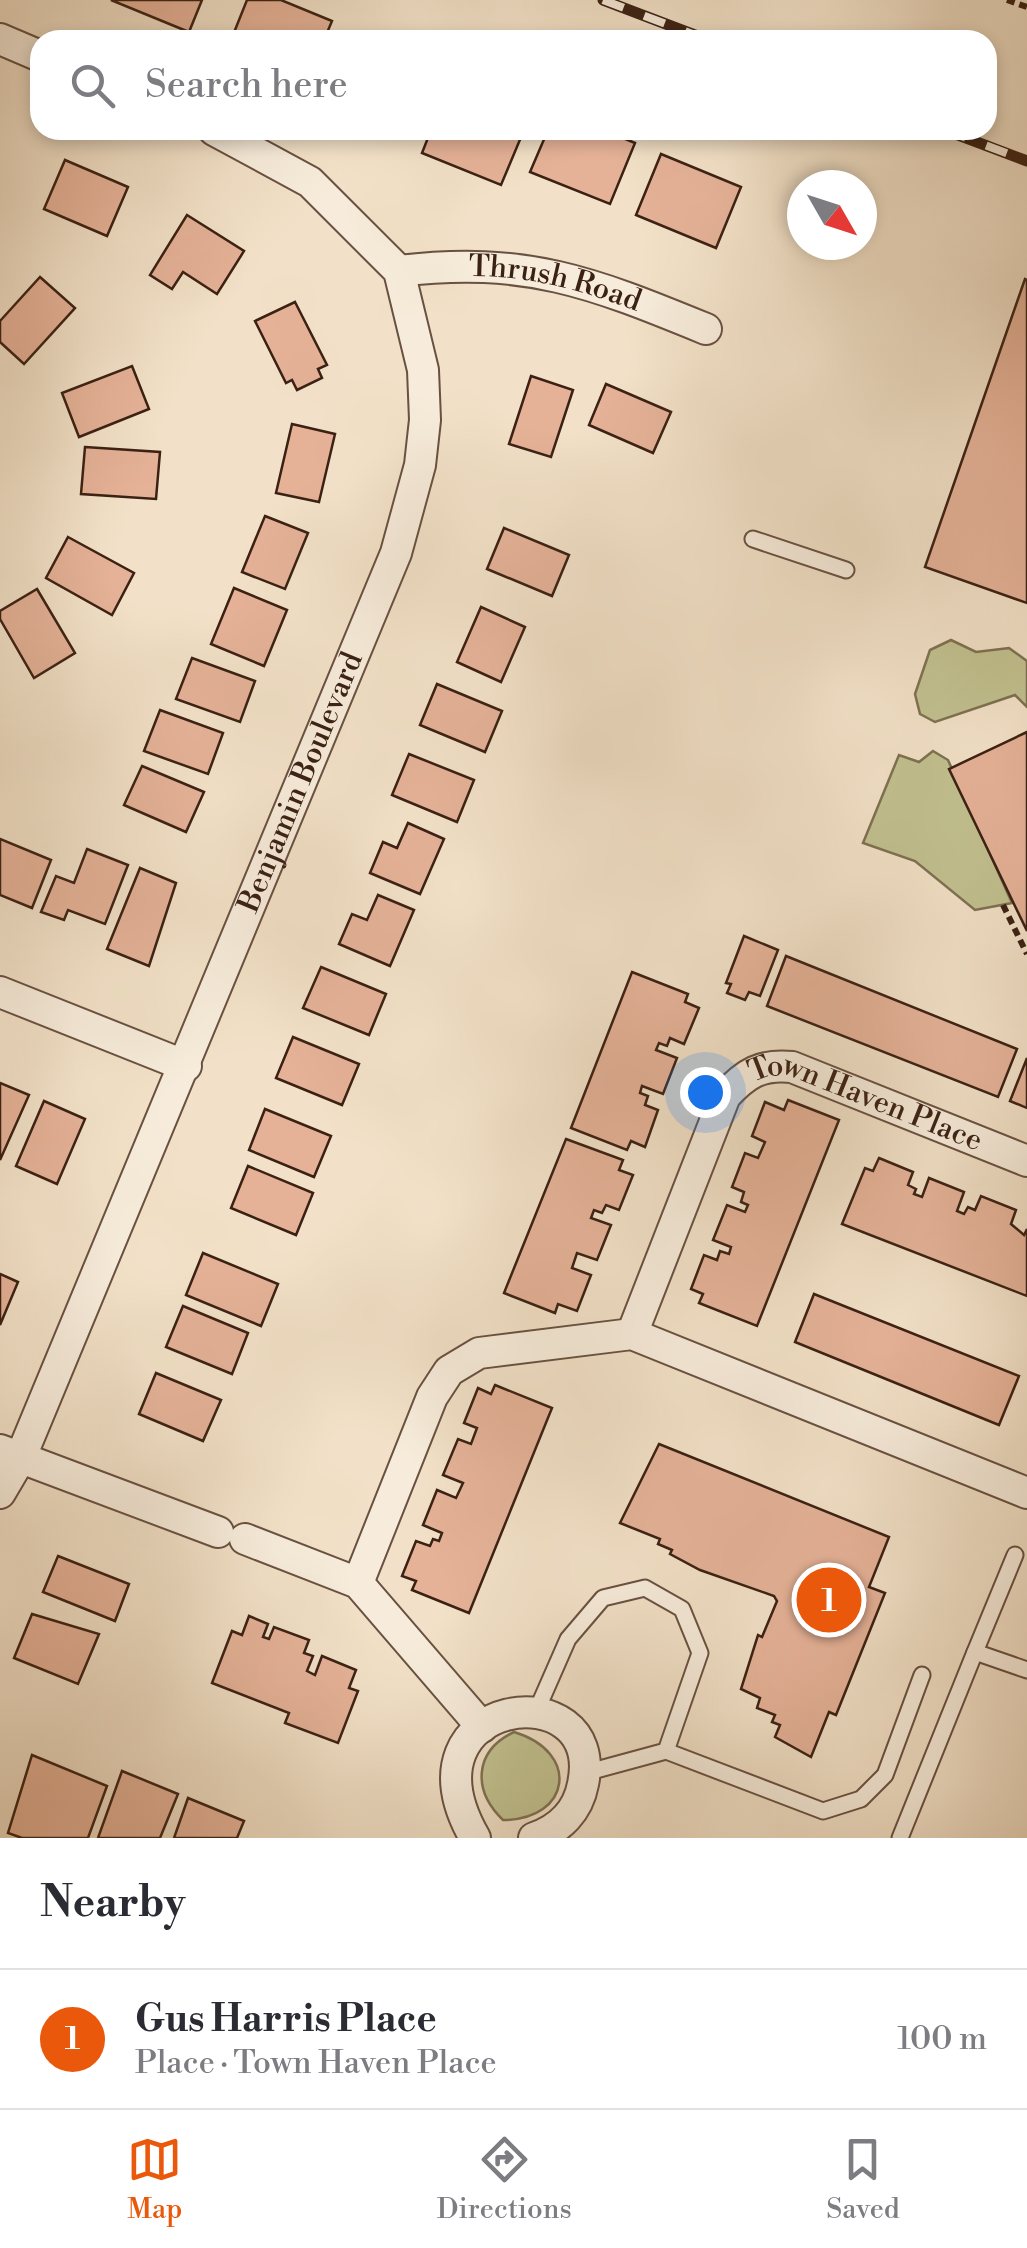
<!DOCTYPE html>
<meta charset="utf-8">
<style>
:root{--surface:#fff;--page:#f7f7f7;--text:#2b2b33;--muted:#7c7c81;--line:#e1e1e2;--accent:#ea580c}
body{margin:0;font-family:"Libre Bodoni",serif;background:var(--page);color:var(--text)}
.compass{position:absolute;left:787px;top:170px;width:90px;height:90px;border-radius:50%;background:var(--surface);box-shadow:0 5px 15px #0003;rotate:129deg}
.you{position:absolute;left:705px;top:1092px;width:35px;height:35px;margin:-25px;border:8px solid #fff;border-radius:50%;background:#1a73e8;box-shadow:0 0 0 15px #1a73e833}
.badge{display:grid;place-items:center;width:65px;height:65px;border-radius:50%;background:var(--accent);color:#fff;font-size:32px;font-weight:700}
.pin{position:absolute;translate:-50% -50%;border:5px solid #fff;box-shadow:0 2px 10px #0006}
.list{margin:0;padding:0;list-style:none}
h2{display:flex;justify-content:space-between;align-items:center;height:130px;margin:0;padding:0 40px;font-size:42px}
h2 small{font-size:32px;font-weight:400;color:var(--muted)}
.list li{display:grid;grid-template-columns:65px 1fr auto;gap:30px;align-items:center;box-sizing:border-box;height:140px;padding:0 40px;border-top:2px solid var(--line)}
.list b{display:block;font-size:38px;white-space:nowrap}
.list p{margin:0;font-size:32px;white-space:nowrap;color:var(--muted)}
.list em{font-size:32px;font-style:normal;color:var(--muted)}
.icon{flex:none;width:55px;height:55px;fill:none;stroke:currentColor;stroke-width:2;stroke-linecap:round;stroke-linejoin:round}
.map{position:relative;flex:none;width:1027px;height:1838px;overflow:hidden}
.search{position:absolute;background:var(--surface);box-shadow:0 5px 15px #0003;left:30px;right:30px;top:30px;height:110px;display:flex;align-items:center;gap:25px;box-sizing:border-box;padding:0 35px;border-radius:30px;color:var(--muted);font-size:38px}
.sheet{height:270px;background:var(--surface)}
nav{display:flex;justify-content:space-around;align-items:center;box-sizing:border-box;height:140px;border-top:2px solid var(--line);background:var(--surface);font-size:28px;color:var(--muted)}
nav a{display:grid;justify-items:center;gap:5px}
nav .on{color:var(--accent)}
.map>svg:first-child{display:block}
.green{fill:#c2c190;stroke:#7e7152;stroke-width:2.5}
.building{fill:#e5b298;stroke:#3b2114;stroke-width:2.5}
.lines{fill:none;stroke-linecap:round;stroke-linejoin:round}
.service-casing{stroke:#695141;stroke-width:19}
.minor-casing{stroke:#695141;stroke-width:34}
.path{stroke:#3b2114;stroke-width:6;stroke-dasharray:8 5;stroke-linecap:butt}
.service{stroke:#f7ecdb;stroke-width:15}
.minor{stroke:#f7ecdb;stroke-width:30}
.rail-casing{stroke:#3b2114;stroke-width:11}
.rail{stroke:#f7ecdb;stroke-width:8;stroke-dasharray:22;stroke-linecap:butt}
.labels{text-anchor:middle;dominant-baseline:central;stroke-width:10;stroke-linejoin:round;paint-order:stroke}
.street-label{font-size:30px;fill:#3b2114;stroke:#f7ecdb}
</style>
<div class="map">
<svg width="1027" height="1838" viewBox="0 0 1027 1838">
<rect width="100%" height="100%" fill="#f2e1c8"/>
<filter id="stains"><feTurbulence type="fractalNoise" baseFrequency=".002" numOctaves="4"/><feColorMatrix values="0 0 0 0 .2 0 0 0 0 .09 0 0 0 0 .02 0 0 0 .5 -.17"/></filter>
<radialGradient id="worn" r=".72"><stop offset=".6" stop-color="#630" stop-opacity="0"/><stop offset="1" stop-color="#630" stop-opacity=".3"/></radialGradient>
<g class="green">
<path d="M 951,640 L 976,652 L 1009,648 L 1027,661 L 1027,707 L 1015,695 L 935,722 L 920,714 L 915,694 L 930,650 Z"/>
<path d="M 933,751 L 948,760 L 1012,903 L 975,910 L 915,861 L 863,843 L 899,755 L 919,762 Z"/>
<path d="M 514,1732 C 581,1752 571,1820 503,1820 C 472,1790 474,1751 514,1732 Z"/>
</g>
<g class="building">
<path d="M 111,0 L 202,0 L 189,32 Z"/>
<path d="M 247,0 L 281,0 L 332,21 L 324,40 L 231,40 Z"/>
<path d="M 431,130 L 524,130 L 501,185 L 422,153 Z"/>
<path d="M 548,130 L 604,130 L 635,143 L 610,204 L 530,172 Z"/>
<path d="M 661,154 L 741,187 L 716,248 L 636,215 Z"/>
<path d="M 65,160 L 128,187 L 107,236 L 44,209 Z"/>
<path d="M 187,215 L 244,251 L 217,294 L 183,272 L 172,289 L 150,275 Z"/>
<path d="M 40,277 L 75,308 L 24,364 L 0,342 L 0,321 Z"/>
<path d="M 1025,279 L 1027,280 L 1027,603 L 925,567 Z"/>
<path d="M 295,302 L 327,365 L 318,369 L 322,378 L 297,390 L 292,380 L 286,383 L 255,321 Z"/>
<path d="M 132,366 L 149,409 L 79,437 L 62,393 Z"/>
<path d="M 531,376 L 573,390 L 551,457 L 509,444 Z"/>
<path d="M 606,384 L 671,412 L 653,453 L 589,425 Z"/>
<path d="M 292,424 L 335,434 L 319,502 L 276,493 Z"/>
<path d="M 85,447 L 160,452 L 156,499 L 81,494 Z"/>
<path d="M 265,516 L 308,533 L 285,589 L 242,572 Z"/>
<path d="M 504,528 L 569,555 L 552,596 L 487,569 Z"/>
<path d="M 68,537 L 134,573 L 112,615 L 46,578 Z"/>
<path d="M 234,588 L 287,610 L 264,666 L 211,644 Z"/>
<path d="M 37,589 L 75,653 L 34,678 L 0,619 L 0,611 Z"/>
<path d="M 481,607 L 525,627 L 501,682 L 457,662 Z"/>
<path d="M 192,658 L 255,681 L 240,722 L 176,699 Z"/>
<path d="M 437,684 L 502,711 L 485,752 L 420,725 Z"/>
<path d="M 160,710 L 223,733 L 208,774 L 144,751 Z"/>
<path d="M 1027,732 L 1027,931 L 949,769 Z"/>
<path d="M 409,754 L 474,780 L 457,822 L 392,795 Z"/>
<path d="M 142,766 L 204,792 L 186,832 L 124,805 Z"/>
<path d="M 408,823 L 444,839 L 420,894 L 370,873 L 383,842 L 397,848 Z"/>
<path d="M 0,839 L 51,860 L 32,908 L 0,895 Z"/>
<path d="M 87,849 L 128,865 L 105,924 L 68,910 L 64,920 L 41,912 L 56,876 L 74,883 Z"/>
<path d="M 140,868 L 176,883 L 149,966 L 107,949 Z"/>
<path d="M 378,895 L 414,910 L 390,966 L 339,944 L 352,914 L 367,920 Z"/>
<path d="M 744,936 L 778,950 L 760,996 L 749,992 L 745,1000 L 727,993 L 731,984 L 726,983 Z"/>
<path d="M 786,956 L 1017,1049 L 998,1097 L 767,1006 Z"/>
<path d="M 321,967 L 386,994 L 369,1035 L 303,1008 Z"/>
<path d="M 632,972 L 688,994 L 685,1002 L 699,1008 L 684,1044 L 670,1038 L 667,1046 L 659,1043 L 656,1050 L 677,1058 L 663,1094 L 642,1086 L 640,1093 L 648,1096 L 645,1105 L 658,1110 L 645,1147 L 631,1141 L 627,1150 L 571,1128 Z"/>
<path d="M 293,1037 L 359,1064 L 342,1105 L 276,1078 Z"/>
<path d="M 1027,1058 L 1027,1108 L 1010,1101 Z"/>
<path d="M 0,1083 L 29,1095 L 0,1160 Z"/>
<path d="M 788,1100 L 839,1120 L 757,1326 L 699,1303 L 703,1294 L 691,1289 L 704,1255 L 717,1260 L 720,1251 L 729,1254 L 731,1247 L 713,1240 L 727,1205 L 745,1212 L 748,1205 L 741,1202 L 744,1192 L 732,1187 L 745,1153 L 758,1158 L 765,1142 L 752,1136 L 765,1102 L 784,1110 Z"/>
<path d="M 44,1101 L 85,1119 L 57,1184 L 16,1166 Z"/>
<path d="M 265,1109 L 331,1136 L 314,1177 L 249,1150 Z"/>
<path d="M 566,1139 L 623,1160 L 619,1170 L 633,1175 L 619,1210 L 606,1205 L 602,1213 L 594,1210 L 591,1218 L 611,1225 L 597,1260 L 577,1253 L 572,1268 L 591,1275 L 577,1311 L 558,1304 L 555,1313 L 504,1293 Z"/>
<path d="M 879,1158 L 913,1172 L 908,1185 L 916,1189 L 914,1194 L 922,1197 L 929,1178 L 964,1192 L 957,1211 L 964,1214 L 968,1207 L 975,1210 L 981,1196 L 1016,1210 L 1011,1224 L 1024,1235 L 1027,1229 L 1027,1296 L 842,1224 L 865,1168 L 873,1171 Z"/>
<path d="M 248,1166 L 313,1193 L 296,1235 L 231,1208 Z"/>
<path d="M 203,1253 L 278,1284 L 261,1326 L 186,1295 Z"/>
<path d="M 0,1274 L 18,1282 L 0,1325 Z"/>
<path d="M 814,1294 L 1019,1376 L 999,1425 L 795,1342 Z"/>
<path d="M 183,1306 L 248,1333 L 232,1374 L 166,1347 Z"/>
<path d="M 156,1373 L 221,1400 L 203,1441 L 139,1414 Z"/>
<path d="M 495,1385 L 552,1408 L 469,1613 L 412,1590 L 416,1581 L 402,1576 L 416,1541 L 430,1546 L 433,1539 L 439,1541 L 442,1533 L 423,1525 L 437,1490 L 456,1498 L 463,1483 L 443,1475 L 458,1439 L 471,1444 L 477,1428 L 464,1423 L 478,1388 L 491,1394 Z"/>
<path d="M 659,1444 L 889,1537 L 869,1587 L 885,1593 L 836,1715 L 829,1712 L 811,1757 L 775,1737 L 780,1725 L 772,1722 L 775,1715 L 757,1708 L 760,1698 L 741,1689 L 758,1635 L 762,1637 L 777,1601 L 774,1596 L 700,1570 L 670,1554 L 672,1550 L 658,1544 L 660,1539 L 620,1523 Z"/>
<path d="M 58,1556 L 129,1584 L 115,1621 L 43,1592 Z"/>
<path d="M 32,1614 L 99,1634 L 78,1684 L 14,1658 Z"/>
<path d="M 249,1616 L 268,1624 L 263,1637 L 269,1639 L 274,1627 L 309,1640 L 304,1653 L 313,1656 L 307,1671 L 315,1675 L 322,1656 L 356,1670 L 349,1688 L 358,1691 L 338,1743 L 285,1723 L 289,1713 L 212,1683 L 232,1631 L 242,1635 Z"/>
<path d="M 32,1755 L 107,1786 L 88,1838 L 22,1838 L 8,1833 Z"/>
<path d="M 122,1771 L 178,1794 L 160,1838 L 98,1838 Z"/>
<path d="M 188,1798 L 244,1821 L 237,1838 L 174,1838 Z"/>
</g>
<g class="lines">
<defs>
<g id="service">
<path d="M 753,539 L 846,570"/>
<path d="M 975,1652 L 1015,1555"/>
<path d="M 536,1712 L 568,1639 L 603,1598 L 645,1588 L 682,1609 L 700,1653 L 666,1751 L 585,1773"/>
<path d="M 666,1751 L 823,1811 L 861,1799 L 885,1775 L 922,1675"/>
<path d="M 900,1838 L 975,1652 L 1027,1670"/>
</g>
<g id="minor">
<path d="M 0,39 L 40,56"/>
<path id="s1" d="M 399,271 C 526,256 591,282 706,329"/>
<path d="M 0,992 L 186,1066"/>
<path id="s2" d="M 632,1334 L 725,1096 C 746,1073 761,1064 792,1067 L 1027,1161"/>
<path d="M 0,1450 L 218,1532"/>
<path id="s3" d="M 0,1493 L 20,1459 L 396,553 L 420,465 L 425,420 L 423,370 L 399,271 L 310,182 L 214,130"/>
<path d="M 245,1539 L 358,1583 L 482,1727"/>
<path d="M 358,1583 L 432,1397 L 449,1371 L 479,1353 L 632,1334 L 1027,1493"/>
<path d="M 475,1838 C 393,1695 607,1670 583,1784 C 578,1811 560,1829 534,1838"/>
</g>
</defs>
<use href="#service" class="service-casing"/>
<use href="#minor" class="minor-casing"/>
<g class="path">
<path d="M 1007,0 L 1027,7"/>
<path d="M 1003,905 L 1027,954"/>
</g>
<use href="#service" class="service"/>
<use href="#minor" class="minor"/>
<defs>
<g id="rail">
<path d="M 603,0 L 708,40"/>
<path d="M 945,130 L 1027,161"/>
</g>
</defs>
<use href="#rail" class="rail-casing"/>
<use href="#rail" class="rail"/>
</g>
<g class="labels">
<g class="street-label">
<text stroke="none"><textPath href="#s1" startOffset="158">Thrush Road</textPath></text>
<text stroke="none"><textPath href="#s3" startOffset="772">Benjamin Boulevard</textPath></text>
<text stroke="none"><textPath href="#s2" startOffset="412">Town Haven Place</textPath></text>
</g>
</g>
<rect width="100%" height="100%" filter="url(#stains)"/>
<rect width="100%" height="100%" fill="url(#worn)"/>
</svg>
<svg class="compass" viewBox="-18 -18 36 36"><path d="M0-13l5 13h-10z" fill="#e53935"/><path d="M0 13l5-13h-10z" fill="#7c7c81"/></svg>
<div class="you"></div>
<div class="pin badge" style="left:829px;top:1600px">1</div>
<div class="search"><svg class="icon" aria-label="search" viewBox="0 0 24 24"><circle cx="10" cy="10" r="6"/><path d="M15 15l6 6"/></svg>Search here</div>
</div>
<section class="sheet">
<h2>Nearby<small></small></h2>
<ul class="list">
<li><span class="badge">1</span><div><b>Gus Harris Place</b><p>Place · Town Haven Place</p></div><em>100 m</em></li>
</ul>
</section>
<nav>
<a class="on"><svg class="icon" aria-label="map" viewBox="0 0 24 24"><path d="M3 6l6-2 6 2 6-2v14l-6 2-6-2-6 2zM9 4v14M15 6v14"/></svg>Map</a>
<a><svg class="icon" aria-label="directions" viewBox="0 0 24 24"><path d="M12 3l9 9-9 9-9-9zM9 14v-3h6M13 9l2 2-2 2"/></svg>Directions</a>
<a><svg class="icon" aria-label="saved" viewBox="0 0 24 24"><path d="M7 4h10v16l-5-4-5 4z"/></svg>Saved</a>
</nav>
